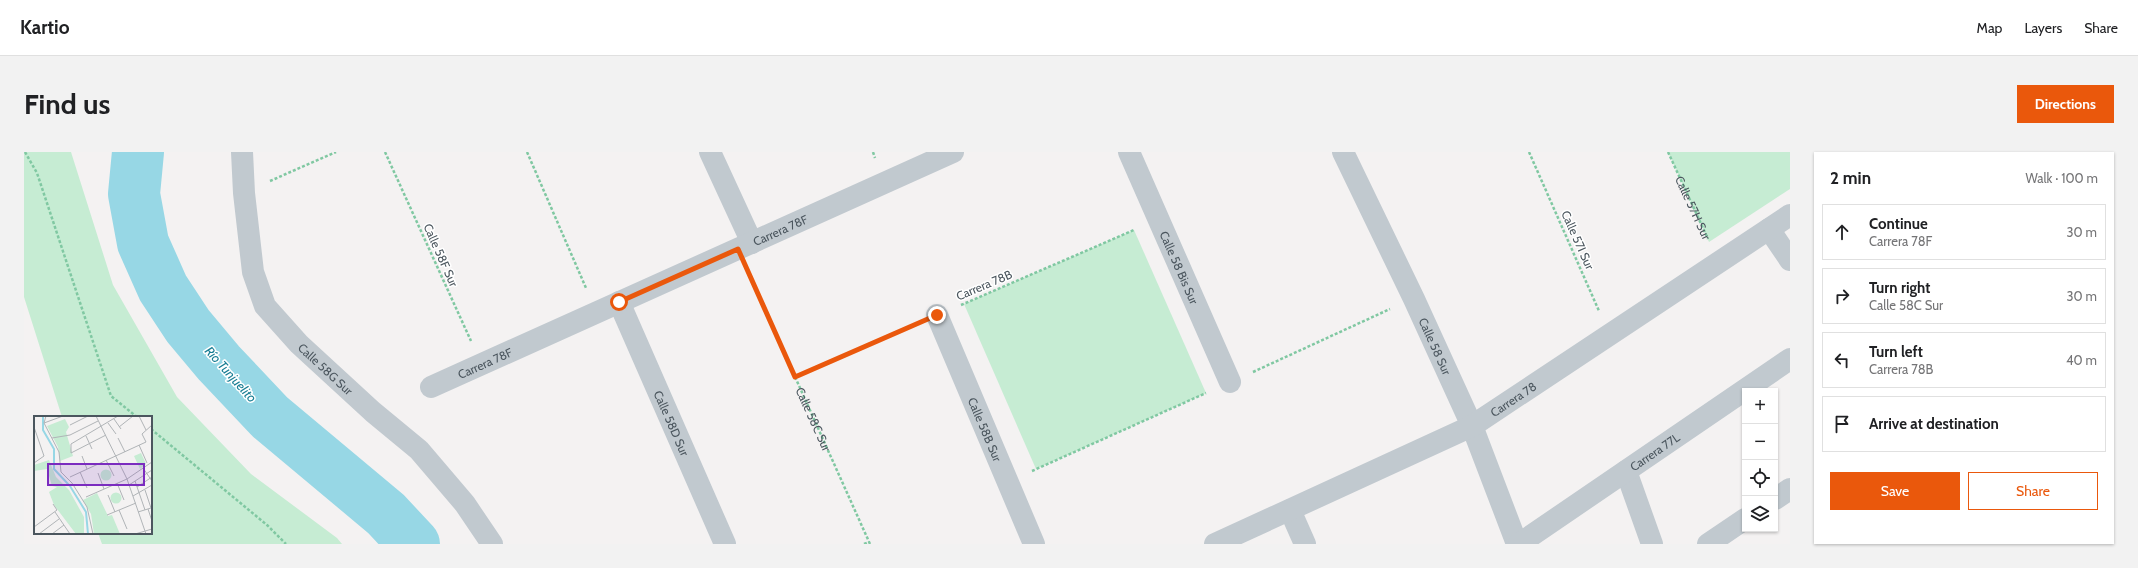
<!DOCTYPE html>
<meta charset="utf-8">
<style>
:root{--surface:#fff;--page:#f2f2f2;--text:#202124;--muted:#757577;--line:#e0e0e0;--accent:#ea580c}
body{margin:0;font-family:Cabin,sans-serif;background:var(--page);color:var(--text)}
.controls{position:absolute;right:12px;bottom:12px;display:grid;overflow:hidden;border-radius:0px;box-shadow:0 1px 3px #0004}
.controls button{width:36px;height:36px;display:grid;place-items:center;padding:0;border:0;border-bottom:1px solid var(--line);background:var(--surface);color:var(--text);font:20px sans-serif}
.stop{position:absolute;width:12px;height:12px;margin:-9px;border:3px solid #ea580c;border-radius:50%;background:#fff}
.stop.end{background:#ea580c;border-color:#fff;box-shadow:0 1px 4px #0008}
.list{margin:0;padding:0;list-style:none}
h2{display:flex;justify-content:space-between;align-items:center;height:52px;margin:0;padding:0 16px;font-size:17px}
h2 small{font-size:13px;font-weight:400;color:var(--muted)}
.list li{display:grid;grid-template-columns:26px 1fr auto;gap:12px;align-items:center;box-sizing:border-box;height:56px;margin:0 8px 8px;padding:0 8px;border:1px solid var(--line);border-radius:0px}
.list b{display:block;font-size:15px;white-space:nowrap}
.list p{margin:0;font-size:13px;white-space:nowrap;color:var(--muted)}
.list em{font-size:13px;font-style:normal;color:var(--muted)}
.actions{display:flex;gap:8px;padding:12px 16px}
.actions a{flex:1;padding:9px 0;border:1px solid var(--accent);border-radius:0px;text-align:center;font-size:14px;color:var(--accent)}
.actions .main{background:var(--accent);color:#fff}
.icon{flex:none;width:22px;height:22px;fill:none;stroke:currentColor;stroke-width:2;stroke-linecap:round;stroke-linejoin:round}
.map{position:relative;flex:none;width:1766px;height:392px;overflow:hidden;border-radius:0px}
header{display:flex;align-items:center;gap:24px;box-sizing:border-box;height:56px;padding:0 20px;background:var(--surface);border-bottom:1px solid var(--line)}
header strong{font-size:19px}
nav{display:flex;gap:22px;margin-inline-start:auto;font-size:14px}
.intro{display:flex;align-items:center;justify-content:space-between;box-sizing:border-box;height:96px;padding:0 24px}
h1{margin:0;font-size:28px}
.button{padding:10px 18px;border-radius:0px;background:var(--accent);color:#fff;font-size:14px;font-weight:700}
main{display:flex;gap:24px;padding:0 24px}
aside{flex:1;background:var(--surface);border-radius:0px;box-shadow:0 1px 3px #0004}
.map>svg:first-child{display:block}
.green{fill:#c6ecd3}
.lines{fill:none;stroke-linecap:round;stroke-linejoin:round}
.river{stroke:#97d7e5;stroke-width:52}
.path{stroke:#80c8a2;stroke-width:2.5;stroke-dasharray:3 2;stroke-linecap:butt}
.minor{stroke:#c1c9cf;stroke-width:22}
.route{stroke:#ea580c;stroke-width:5}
.labels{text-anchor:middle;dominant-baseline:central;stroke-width:3;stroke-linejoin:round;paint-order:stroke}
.street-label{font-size:12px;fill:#4b565e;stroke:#fff}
.water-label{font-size:13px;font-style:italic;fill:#197e94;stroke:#fff}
.inset-river{fill:none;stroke:#97d7e5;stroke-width:2}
.inset-road{fill:none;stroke:#b0b4b7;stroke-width:1}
.view{fill:#7b2cbf;fill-opacity:0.15;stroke:#7b2cbf;stroke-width:2}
.inset-edge{fill:none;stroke:#4b565e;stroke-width:2}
</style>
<header>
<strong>Kartio</strong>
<nav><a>Map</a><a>Layers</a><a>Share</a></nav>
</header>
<div class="intro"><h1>Find us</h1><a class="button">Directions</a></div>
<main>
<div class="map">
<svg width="1766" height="392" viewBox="0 0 1766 392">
<rect width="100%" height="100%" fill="#f4f2f2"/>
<g class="green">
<path d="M 0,0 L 47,0 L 89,133 L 153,245 L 227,322 L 313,386 L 318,392 L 78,392 L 74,381 L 127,381 L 127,265 L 38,265 L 0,145 Z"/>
<path d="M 1644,0 L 1766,0 L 1766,37 L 1685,90 Z"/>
<path d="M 1110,78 L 1182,241 L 1012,317 L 940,152 Z"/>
</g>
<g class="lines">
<path class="river" d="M 114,0 L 110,42 L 119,91 L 139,136 L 164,174 L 195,211 L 246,265 L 362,362 L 390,392"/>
<g class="path">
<path d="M 1,0 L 13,21 L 87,244 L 113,265"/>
<path d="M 361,0 L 447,189"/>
<path d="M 503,0 L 562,136"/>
<path d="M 849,0 L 851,6"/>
<path d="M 1505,0 L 1575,159"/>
<path id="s1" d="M 1644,0 L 1684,87"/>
<path d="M 246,29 L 312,0"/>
<path id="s2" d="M 724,120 L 846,392"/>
<path d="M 937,153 L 1110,78"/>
<path d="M 1229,220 L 1366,157"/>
<path d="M 771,225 L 890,173"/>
<path d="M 127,277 L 243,373 L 262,392"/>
<path d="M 1008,319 L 1182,241"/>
<path d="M 840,392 L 845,390"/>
</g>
<g class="minor">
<path id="s3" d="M 218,0 L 220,41 L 229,120 L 241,154 L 275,192 L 349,260 L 395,298 L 441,352 L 468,392"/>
<path d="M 686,0 L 728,91"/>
<path id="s4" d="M 1105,0 L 1206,230"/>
<path id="s5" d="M 1319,0 L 1390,147 L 1448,274 L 1493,392"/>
<path d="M 1745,77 L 1766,108"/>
<path id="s6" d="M 595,150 L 701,392"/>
<path id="s7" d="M 913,163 L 1010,392"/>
<path id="s8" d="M 407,235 L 929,0"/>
<path d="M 1602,319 L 1628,392"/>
<path d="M 1751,347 L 1766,337"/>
<path d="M 1266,358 L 1281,392"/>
<path id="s9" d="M 1191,392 L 1448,274 L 1766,63"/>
<path id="s10" d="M 1495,392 L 1766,207"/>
<path d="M 1684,392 L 1721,367"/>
</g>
</g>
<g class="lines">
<path class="route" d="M 595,150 L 714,97 L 771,225 L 913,163"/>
</g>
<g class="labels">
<g class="street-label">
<text stroke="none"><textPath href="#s1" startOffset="61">Calle 57H Sur</textPath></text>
<text stroke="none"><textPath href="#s8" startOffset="383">Carrera 78F</textPath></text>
<text transform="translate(1554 88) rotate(66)">Calle 57I Sur</text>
<text transform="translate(417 103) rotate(66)">Calle 58F Sur</text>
<text stroke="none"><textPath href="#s4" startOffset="126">Calle 58 Bis Sur</textPath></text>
<text transform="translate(960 133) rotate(-23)">Carrera 78B</text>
<text stroke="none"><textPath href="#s5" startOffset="215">Calle 58 Sur</textPath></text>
<text stroke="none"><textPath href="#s8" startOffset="59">Carrera 78F</textPath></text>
<text stroke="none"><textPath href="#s3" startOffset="244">Calle 58G Sur</textPath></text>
<text stroke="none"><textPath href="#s9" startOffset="332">Carrera 78</textPath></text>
<text stroke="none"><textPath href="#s2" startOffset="161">Calle 58C Sur</textPath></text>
<text stroke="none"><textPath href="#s6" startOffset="132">Calle 58D Sur</textPath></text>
<text stroke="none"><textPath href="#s7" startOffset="124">Calle 58B Sur</textPath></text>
<text stroke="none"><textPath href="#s10" startOffset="164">Carrera 77L</textPath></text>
</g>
<g class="water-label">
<text transform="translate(207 222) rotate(48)">Río Tunjuelito</text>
</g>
</g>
<g transform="translate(10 264)">
<rect width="118" height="118" fill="#f4f2f2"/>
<path d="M 31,3 L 35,11 L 32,16 L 39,40 L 26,45 L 24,31 L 13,10 ZM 107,37 L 112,48 L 106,53 L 100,40 ZM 15,44 L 22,61 L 35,74 L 50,101 L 50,118 L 42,118 L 20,89 L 15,76 L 23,71 L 18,70 L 13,53 L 0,55 L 0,49 ZM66.5 59a5.5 5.5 0 1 1 11 0a5.5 5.5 0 1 1-11 0ZM76.5 82a5.5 5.5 0 1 1 11 0a5.5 5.5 0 1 1-11 0ZM 63,77 L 74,100 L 78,99 L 86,118 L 60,118 L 57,98 L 49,84 Z" fill="#c6ecd3"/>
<path class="inset-river" d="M 9,0 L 9,14 L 20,33 L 20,53 L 36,70 L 52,96 L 54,118"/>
<path class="inset-road" d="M 12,0 L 10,7 L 25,36 L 27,56 L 38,67 L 53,91 L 59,118M 62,0 L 93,63 L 112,118M 105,0 L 112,14M 80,3 L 87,13M 10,7 L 29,0M 74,7 L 82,18M 36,9 L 54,0M 0,11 L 10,40 L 0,47M 85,11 L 99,0M 72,19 L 37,37 L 37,28 L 84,0M 52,20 L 58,33M 18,22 L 36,19 L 64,5M 84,22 L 91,36M 105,29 L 113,47M 48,40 L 53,53M 72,44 L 80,60M 109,52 L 118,65M 46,56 L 53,72M 64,57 L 70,73M 36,61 L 112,26 L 108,18 L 118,9M 101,65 L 111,94M 83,67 L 90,84M 95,69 L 118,54M 103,71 L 118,61M 74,79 L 81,96M 99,80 L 118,69M 52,81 L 93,63 L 118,46M 114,93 L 118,105M 85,94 L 93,113M 21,96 L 36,118M 104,96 L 117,92 L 111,74M 73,99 L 102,87M 0,111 L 23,94 L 19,88M 5,118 L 25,103M 18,118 L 30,109M 101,118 L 118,113"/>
<path class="view" d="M 14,48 L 110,48 L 110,69 L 14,69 Z"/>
<rect width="118" height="118" class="inset-edge"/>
</g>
</svg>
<div class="controls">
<button>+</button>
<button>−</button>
<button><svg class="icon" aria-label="locate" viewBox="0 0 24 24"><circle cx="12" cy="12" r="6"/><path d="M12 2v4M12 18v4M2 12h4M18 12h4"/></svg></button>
<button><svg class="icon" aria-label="layers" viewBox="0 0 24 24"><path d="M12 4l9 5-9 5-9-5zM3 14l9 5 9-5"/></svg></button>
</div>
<div class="stop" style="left:595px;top:150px"></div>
<div class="stop end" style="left:913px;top:163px"></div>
</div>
<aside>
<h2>2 min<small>Walk · 100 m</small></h2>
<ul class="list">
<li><svg class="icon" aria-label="ahead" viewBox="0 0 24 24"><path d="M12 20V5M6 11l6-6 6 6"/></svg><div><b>Continue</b><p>Carrera 78F</p></div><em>30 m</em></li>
<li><svg class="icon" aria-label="right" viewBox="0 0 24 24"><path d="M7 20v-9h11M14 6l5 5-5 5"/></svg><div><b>Turn right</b><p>Calle 58C Sur</p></div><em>30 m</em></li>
<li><svg class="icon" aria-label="left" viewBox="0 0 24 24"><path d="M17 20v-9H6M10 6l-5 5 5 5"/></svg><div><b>Turn left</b><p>Carrera 78B</p></div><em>40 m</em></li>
<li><svg class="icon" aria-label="arrive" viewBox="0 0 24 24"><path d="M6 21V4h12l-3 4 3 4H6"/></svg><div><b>Arrive at destination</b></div></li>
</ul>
<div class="actions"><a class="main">Save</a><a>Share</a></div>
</aside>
</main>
